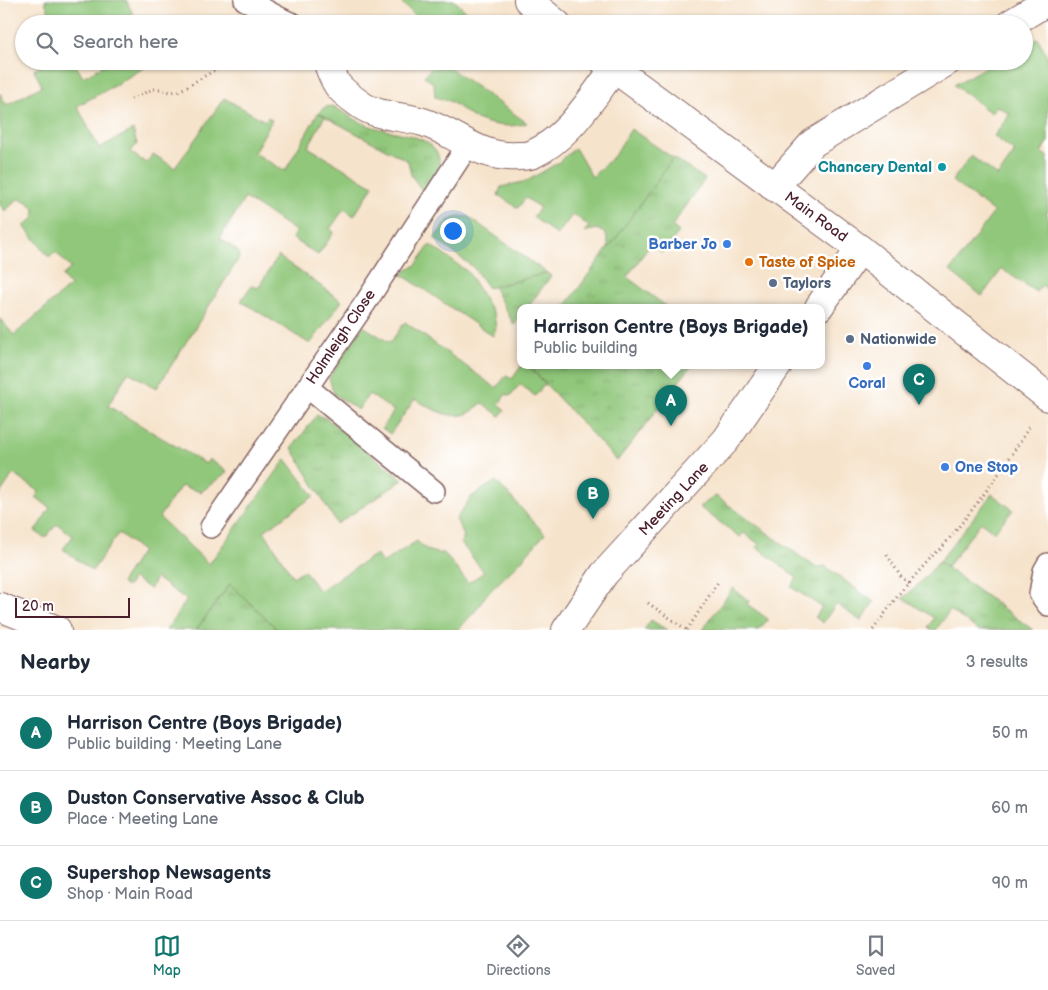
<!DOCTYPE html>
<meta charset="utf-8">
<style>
:root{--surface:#fff;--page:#f6f6f7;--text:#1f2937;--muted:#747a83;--line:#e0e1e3;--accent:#0f766e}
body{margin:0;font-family:"Balsamiq Sans",sans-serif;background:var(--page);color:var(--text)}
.scale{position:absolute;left:15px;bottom:12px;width:115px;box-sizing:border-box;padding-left:5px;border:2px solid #4a1f2b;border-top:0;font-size:14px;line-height:18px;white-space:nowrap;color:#4a1f2b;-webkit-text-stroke:4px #fff;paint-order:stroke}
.you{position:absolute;left:452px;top:230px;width:18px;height:18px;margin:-12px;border:4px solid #fff;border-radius:50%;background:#1a73e8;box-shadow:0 0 0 8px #1a73e833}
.badge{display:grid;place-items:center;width:32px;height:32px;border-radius:50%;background:var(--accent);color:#fff;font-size:16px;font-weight:700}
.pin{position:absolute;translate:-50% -41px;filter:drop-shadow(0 1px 2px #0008)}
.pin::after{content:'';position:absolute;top:26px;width:18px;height:15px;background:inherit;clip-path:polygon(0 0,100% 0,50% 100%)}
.popup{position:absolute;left:517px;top:304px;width:308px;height:65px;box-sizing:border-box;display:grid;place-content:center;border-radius:10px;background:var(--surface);filter:drop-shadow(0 1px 4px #0005);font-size:16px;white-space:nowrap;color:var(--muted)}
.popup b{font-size:19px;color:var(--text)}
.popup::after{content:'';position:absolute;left:50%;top:100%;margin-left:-10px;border:10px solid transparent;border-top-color:var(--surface)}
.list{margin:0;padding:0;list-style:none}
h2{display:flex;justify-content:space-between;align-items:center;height:65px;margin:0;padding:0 20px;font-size:21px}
h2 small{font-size:16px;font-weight:400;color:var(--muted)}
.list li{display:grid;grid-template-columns:32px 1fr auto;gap:15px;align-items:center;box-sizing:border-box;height:75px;padding:0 20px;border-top:1px solid var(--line)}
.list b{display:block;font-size:19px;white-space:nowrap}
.list p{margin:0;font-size:16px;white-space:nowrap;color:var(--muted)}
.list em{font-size:16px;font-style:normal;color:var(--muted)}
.icon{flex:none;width:28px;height:28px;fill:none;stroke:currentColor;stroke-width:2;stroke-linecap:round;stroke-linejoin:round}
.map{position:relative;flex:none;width:1048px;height:630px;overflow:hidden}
.search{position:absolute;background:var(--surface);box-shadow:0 1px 4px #0004;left:15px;right:15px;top:15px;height:55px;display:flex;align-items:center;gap:12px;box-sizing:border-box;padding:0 18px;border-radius:28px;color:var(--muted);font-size:19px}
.sheet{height:290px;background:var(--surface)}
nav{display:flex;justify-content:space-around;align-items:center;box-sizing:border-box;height:70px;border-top:1px solid var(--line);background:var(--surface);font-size:14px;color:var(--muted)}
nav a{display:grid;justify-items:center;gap:2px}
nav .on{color:var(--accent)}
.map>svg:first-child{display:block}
.grass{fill:url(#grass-tufts);stroke:#6d7352}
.garden{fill:#90c77a;stroke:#6d7352}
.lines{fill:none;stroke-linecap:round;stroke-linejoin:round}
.lane-casing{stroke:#866463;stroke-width:24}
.street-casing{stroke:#866463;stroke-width:30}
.secondary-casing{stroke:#866463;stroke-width:30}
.path{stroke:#866463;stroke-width:3;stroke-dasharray:1 4;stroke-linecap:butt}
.lane{stroke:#fff;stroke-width:21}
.street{stroke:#fff;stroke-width:28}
.secondary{stroke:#fff;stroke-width:28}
.culture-dot{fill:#0f9aa8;stroke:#fff;stroke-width:2}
.shop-dot{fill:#3f7fe0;stroke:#fff;stroke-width:2}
.food-dot{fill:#e8710a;stroke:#fff;stroke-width:2}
.service-dot{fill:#5c6f8a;stroke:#fff;stroke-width:2}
.labels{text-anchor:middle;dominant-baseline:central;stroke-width:5;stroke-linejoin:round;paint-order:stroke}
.culture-label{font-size:15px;font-weight:bold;fill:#0d838f;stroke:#fff;text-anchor:end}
.street-label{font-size:15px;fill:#4a1f2b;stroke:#fff}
.shop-label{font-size:15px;font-weight:bold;fill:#366cbe;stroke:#fff;text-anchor:end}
.food-label{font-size:15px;font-weight:bold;fill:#c56008;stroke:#fff;text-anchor:start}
.service-label{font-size:15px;font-weight:bold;fill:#4e5e75;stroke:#fff;text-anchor:start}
</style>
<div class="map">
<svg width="1048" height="630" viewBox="0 0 1048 630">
<defs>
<pattern id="grass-tufts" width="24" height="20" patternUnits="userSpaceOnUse" patternTransform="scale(1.25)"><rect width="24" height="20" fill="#90c77a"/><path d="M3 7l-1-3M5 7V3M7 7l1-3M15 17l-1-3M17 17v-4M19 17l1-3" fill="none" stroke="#7eaa6a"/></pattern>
</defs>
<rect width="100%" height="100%" fill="#fff"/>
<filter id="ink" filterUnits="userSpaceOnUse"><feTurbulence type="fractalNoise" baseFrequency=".02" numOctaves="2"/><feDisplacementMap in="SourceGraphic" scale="10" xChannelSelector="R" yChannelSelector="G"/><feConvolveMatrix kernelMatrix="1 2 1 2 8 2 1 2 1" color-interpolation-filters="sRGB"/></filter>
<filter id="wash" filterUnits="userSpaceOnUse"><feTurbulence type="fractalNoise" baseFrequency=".0096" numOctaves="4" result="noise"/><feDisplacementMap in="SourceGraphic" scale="20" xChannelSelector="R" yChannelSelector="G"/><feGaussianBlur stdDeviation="1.12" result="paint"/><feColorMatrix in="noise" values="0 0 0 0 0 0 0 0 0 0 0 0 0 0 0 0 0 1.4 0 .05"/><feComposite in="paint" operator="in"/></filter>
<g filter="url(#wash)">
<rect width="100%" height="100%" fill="#f6e3cb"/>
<g class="grass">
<path d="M 333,106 C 345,113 356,121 370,126 C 392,134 453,134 436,174 C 433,181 428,187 424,193 L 411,175 L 408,161 L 318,113 L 325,107 Z"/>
<path d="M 673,158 L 705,179 L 672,226 L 679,232 L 662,253 L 651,244 L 627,277 L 667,307 L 565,307 Z"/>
<path d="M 547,273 L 551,276 L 528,307 L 521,307 L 521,316 L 514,325 L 493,286 Z"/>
<path d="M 528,365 L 692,365 L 617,461 Z"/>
<path d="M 317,415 L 326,418 L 403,480 L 337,524 L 292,448 Z"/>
<path d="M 716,496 L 815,567 L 825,566 L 874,602 L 861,621 L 836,604 L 823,623 L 815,617 L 822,607 L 791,587 L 797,578 L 757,547 L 759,544 L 744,533 L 740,537 L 699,507 Z"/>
<path d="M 939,562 L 1033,630 L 978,630 L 950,610 L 936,630 L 932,630 L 928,627 L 934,618 L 903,598 L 914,589 Z"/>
<path d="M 230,584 L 278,630 L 196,630 Z"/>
<path d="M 733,588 L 749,601 L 747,604 L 768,619 L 759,630 L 702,630 Z"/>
<path d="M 651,620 L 667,630 L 644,630 Z"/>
</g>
<g class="garden">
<path d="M 46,0 L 126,0 L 138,24 L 53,24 L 45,1 Z"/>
<path d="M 399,0 L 454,0 L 478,23 L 424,24 Z"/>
<path d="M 1038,38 L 1048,58 L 1048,143 L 1041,152 L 1048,157 L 1048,211 L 1046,214 L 1048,215 L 1048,273 L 1045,277 L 1048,280 L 1048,290 L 1042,285 L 1036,292 L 1002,269 L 982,296 L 950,271 L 994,212 L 952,181 L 971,156 L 998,176 L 1015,152 L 994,136 L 1010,114 L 997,106 L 991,113 L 954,85 L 996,61 L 1024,61 L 1024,45 Z"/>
<path d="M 51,61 L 73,61 L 83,77 L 107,63 L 106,61 L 155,61 L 112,87 L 77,106 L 99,148 L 133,130 L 137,144 L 130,152 L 146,163 L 153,154 L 175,168 L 224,98 L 265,121 L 268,117 L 272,120 L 254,153 L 285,171 L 318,113 L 325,116 L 308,147 L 373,186 L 354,216 L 344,209 L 330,229 L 334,232 L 318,255 L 292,238 L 296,231 L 245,198 L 220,238 L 240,253 L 238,260 L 157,388 L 128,372 L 108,406 L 206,464 L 209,459 L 227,472 L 201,492 L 181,486 L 159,517 L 209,564 L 286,459 L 314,496 L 264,531 L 293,577 L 304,570 L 319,591 L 376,554 L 382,563 L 417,541 C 426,550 432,554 444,553 L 468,583 L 484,572 L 461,543 L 464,536 L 456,519 L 471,497 L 496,481 L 545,534 L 518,564 L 486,595 L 477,609 L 458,630 L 278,630 L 230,584 L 196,630 L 166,630 L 187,600 L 156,578 L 150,589 L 133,578 L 127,587 L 121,583 L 142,551 L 119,533 L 92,571 L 63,549 L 73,536 L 57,524 L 45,538 L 35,531 L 50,508 L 36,497 L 39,491 L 13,474 L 0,494 L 0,319 L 14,335 L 70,286 L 62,276 L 71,268 L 56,252 L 49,257 L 24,226 L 34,218 L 35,210 L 28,202 L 18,199 L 5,211 L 0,205 L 0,93 L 6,105 L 42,86 L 34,70 Z"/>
<path d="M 438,61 L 451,61 L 447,66 L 527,123 C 509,129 485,125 469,115 C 464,112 459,107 453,103 C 448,100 441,99 435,97 L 434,84 L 424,76 Z"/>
<path d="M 631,129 L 673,158 L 609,248 L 606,234 L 597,229 L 584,232 L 589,226 L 573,214 L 557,235 L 533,217 L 540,208 L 526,198 L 518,208 L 498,195 L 501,187 L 527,181 L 559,162 L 575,148 L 592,177 L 614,156 Z"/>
<path d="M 459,216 L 469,217 L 547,273 L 488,288 L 473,267 L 434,238 L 448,221 Z"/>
<path d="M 430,245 L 468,272 L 494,315 L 496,328 L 493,336 L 401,274 L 416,265 Z"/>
<path d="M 278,256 L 342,301 L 310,344 L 241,301 L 251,286 L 258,288 Z"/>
<path d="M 405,322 L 496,388 L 506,376 L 512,379 L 522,365 L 528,365 L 545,384 L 535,396 L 520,384 L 510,396 L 506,394 L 499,404 L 505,410 L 500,416 L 482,403 C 478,406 473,411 469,413 C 449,421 431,408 415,399 L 390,434 L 382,428 L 394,411 L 369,394 L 358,410 L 334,394 L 329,378 L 363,326 L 390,343 Z"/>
<path d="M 992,494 L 1013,510 L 994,532 L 981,522 L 947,567 L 939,562 Z"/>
</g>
</g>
<g filter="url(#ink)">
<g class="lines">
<defs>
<g id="lane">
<path d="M 245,0 C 262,7 275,17 293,24"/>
<path d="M 307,387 L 434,491"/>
<path d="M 211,527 L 366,302 L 468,145"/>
<path d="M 1048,564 L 1044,571 L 1040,594 L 1048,605"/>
</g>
<g id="street">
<path d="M 1010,24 L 1048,1"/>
<path d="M 327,61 C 330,69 334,82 340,88 C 346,94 354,100 361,105 C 378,117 404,116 423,122 C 457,133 479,159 518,156 C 523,156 529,156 533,154 C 568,138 591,99 614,69"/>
<path d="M 774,187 L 813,143 L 948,61"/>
<path d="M 819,307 L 860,249"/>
<path d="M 0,607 L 57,630"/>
<path d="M 566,630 L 604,574 L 726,440 L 778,365"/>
</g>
<g id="secondary">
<path d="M 528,0 L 557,24"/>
<path d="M 604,61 L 860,249 L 1048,397"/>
</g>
</defs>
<use href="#lane" class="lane-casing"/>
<use href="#street" class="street-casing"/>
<use href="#secondary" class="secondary-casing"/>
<g class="path">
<path d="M 131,99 L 153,89 L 161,89 L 170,92 L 179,91 L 222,66 L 227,61"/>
<path d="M 887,555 L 901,577 L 909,583"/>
<path d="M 648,603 L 687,630"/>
<path d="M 687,630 L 718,582"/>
<path d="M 873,630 L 899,594 L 934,554 L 941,549 C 973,509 1004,470 1030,425"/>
</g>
<use href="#lane" class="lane"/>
<use href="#street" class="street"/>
<use href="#secondary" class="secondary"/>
</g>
</g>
<circle class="culture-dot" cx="942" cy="167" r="5"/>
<g class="shop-dot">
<circle cx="727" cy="244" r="5"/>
<circle cx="867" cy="366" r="5"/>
<circle cx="945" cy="467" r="5"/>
</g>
<circle class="food-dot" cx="749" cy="262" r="5"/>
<g class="service-dot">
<circle cx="773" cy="283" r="5"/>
<circle cx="850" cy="339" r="5"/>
</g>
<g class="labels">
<g class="culture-label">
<text x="932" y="167">Chancery Dental</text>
</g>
<g class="street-label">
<text transform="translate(816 217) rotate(36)">Main Road</text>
<text transform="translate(341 337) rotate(-56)">Holmleigh Close</text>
<text transform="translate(674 499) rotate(-47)">Meeting Lane</text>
</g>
<g class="shop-label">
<text x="717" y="244">Barber Jo</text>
<text x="867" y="383" text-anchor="middle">Coral</text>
<text x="955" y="467" text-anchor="start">One Stop</text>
</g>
<g class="food-label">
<text x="759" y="262">Taste of Spice</text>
</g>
<g class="service-label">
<text x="783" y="283">Taylors</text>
<text x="860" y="339">Nationwide</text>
</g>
</g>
</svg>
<div class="scale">20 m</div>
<div class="you"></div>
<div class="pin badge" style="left:671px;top:426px">A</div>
<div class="popup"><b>Harrison Centre (Boys Brigade)</b>Public building</div>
<div class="pin badge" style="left:593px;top:519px">B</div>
<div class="pin badge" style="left:919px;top:405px">C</div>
<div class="search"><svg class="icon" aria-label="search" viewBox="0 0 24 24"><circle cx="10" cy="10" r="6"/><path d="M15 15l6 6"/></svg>Search here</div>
</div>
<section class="sheet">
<h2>Nearby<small>3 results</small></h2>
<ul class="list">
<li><span class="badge">A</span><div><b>Harrison Centre (Boys Brigade)</b><p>Public building · Meeting Lane</p></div><em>50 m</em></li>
<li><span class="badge">B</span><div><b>Duston Conservative Assoc &amp; Club</b><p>Place · Meeting Lane</p></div><em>60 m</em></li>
<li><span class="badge">C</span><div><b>Supershop Newsagents</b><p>Shop · Main Road</p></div><em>90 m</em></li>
</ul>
</section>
<nav>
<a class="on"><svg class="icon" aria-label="map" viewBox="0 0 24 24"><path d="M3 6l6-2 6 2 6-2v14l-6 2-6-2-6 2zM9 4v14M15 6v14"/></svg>Map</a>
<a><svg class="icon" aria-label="directions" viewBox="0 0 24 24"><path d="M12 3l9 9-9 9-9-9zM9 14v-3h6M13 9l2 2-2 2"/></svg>Directions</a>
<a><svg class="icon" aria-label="saved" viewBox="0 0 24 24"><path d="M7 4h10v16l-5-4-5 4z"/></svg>Saved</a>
</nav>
